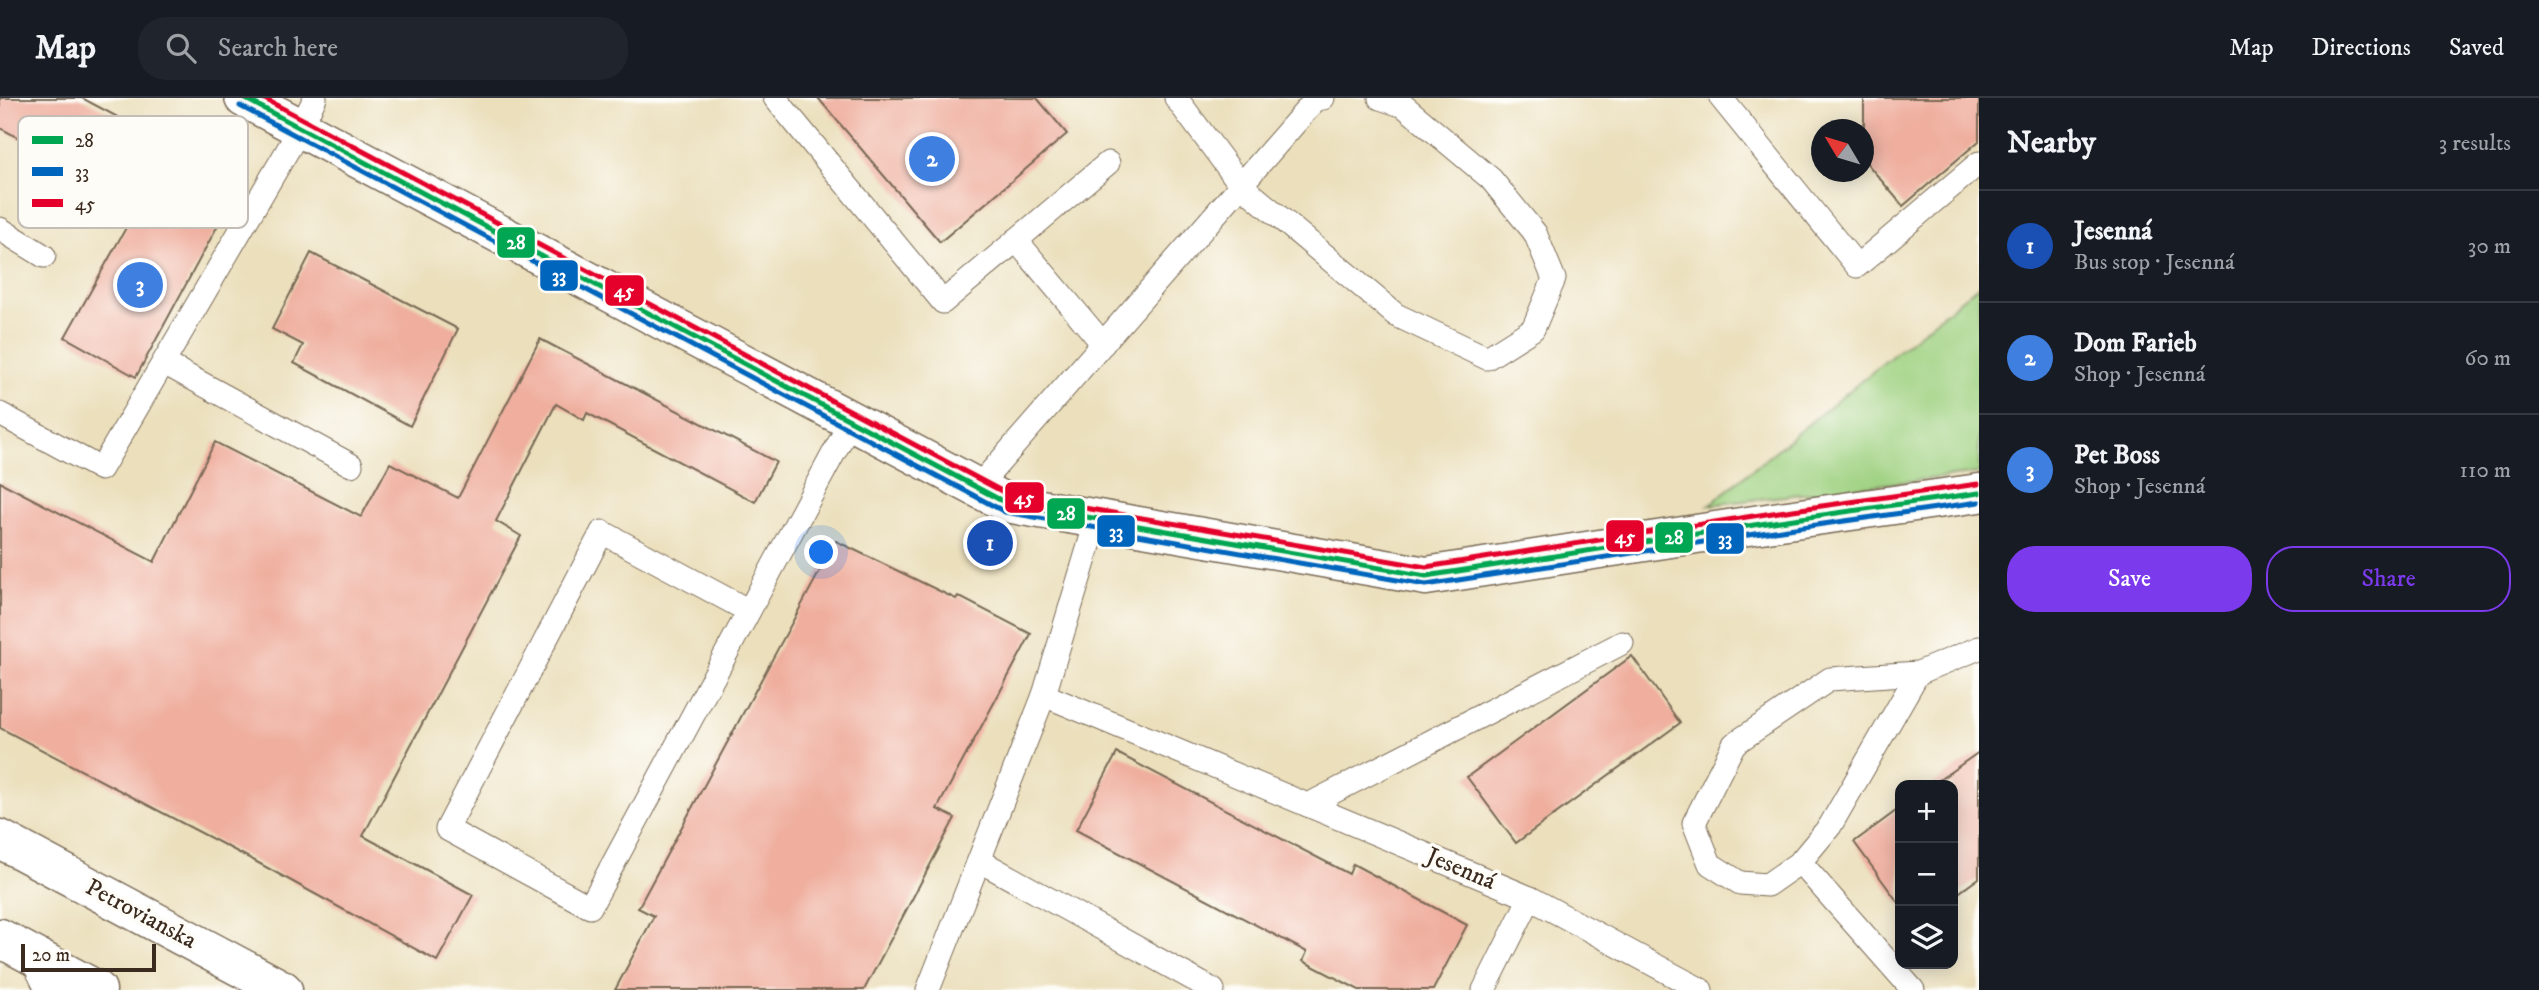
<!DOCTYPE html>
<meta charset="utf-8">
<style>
:root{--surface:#171b24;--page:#20242c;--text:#f1f3f6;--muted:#9ea1a6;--line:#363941;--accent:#7c3aed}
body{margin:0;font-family:"IM FELL DW Pica",serif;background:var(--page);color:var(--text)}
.controls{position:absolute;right:21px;bottom:21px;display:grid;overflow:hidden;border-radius:14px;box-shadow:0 4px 18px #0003}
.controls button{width:63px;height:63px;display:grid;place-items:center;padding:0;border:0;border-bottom:2px solid var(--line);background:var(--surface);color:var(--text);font:35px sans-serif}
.compass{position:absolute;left:1811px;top:21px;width:63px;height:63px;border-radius:50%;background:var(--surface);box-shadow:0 4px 18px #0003;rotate:308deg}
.scale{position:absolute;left:21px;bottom:18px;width:135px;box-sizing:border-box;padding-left:7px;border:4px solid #3b2a1e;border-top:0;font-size:19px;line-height:24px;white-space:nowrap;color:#3b2a1e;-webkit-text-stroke:5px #fdfcf7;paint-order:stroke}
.you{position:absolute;left:822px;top:455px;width:24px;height:24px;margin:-18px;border:5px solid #fff;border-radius:50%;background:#1a73e8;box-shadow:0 0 0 10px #1a73e833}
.badge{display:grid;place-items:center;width:46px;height:46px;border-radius:50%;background:var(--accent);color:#fff;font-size:23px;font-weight:700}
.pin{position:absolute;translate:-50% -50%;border:4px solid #fff;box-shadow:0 2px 7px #0006}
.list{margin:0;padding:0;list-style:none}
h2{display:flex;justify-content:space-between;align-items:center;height:91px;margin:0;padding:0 28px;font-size:30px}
h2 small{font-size:23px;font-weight:400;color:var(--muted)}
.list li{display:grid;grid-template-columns:46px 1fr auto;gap:21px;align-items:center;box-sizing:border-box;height:112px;padding:0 28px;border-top:2px solid var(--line)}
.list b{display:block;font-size:26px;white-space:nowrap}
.list p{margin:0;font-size:23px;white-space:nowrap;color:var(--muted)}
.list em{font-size:23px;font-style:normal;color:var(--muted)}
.actions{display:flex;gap:14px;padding:21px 28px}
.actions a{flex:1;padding:16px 0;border:2px solid var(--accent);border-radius:28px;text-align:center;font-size:24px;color:var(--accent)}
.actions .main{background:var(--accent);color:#fff}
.icon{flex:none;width:38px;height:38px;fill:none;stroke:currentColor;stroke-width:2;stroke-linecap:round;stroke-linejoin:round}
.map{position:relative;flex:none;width:1979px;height:892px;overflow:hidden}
header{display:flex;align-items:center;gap:42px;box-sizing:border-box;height:98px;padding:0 35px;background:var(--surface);border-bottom:2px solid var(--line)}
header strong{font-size:33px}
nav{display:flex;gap:38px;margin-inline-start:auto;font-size:24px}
.search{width:490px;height:63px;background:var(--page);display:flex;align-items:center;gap:18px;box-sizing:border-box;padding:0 24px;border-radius:28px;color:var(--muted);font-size:26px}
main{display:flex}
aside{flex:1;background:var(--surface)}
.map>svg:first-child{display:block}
.green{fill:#9fd181;stroke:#6d7e50;stroke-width:2}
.building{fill:#efae9e}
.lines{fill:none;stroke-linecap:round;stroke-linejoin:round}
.service-casing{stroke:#796955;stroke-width:25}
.minor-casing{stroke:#796955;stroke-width:41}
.primary-casing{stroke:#796955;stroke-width:41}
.service{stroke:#fff;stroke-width:23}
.minor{stroke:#fff;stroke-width:38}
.primary{stroke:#fff;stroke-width:38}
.bus-1-casing{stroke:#fdfcf7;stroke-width:10}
.bus-2-casing{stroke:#fdfcf7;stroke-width:10}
.bus-3-casing{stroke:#fdfcf7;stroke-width:10}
.bus-1{stroke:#00a651;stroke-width:5}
.bus-2{stroke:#0065bd;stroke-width:5}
.bus-3{stroke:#e4002b;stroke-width:5}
.labels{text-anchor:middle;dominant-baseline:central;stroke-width:7;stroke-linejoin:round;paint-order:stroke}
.street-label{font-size:24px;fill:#3b2a1e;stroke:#fdfcf7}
.key{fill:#fdfcf7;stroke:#c3bdb6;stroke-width:2}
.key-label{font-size:19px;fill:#3b2a1e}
.line-badge{stroke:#fdfcf7;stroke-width:2.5}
.badge-label{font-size:19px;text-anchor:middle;font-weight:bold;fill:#fff}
</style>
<header>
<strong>Map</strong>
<div class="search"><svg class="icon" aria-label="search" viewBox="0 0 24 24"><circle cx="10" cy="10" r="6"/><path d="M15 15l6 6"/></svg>Search here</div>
<nav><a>Map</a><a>Directions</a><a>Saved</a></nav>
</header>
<main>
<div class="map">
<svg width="1979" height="892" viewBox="0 0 1979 892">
<rect width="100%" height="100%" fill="#fdfcf7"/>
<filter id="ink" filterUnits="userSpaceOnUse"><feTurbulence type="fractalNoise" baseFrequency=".0143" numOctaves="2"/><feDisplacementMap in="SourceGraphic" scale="14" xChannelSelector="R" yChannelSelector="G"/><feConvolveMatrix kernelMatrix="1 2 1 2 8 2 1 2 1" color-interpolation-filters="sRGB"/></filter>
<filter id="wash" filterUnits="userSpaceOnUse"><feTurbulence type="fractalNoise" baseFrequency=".00686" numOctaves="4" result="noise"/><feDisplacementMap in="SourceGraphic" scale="28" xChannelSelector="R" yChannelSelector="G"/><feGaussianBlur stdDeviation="1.57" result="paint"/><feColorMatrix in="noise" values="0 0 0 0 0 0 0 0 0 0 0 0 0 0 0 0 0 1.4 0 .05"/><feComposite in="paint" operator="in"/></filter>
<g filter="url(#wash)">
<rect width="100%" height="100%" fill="#ebdfbc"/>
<path class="green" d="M 1979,187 L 1979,375 L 1709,407 Z"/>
<g id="blocks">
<g class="building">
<path d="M 0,0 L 82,0 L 183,54 L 187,47 L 245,77 L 136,279 L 65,239 L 132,119 L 22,60 L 30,46 L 0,30 Z"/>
<path d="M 818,0 L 1037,0 L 1067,36 L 940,144 Z"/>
<path d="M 1864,0 L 1979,0 L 1979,43 L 1903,108 L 1864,62 Z"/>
<path d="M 311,155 L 458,231 L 410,328 L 294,265 L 303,247 L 272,231 Z"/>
<path d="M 540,241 L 776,364 L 755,404 L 587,315 L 584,322 L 556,306 L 496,423 L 521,438 L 363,738 L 473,797 L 437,863 L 253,762 L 0,630 L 0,384 L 154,464 L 215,344 L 361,419 L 390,365 L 458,400 Z"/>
<path d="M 836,443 L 956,501 L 958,498 L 1031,536 L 937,711 L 955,720 L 864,892 L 615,892 L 654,818 L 638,810 Z"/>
<path d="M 1632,558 L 1680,625 L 1516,745 L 1467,679 Z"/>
<path d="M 1979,654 L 1979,780 L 1953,799 L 1953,687 L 1932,687 Z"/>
<path d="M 1117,655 L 1349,776 L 1353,766 L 1467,827 L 1433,892 L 1359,892 L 1303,863 L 1307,854 L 1076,732 Z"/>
<path d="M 1900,710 L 1900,807 L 1854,744 Z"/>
</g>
</g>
</g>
<g filter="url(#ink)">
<use href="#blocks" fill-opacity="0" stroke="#796955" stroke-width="2"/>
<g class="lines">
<defs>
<g id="service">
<path d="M 775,0 L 943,204 L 1108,65"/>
<path d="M 1323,0 L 1316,1 L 1241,87 L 1396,217 L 1487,260 L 1533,231 L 1554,181 L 1535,135 L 1491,81 L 1404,8 L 1380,0"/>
<path d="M 1721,0 L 1857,168 L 1979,65"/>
<path d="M 0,131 L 44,158"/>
<path d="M 1016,142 L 1103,246"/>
<path d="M 164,265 L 351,367"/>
<path d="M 0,316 L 101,371 L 300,31 L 315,0"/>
<path d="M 977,390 L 1241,87 L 1176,0"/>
<path d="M 749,513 L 602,434 L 447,731 L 590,809 L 851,323"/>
<path d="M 1918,575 L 1830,728 L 1800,764 L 1767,787 L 1740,785 L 1710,766 L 1694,725 L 1734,646 L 1830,581 L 1918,575 L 1979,550"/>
<path d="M 1044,597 L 1530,800"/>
<path d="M 1308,707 L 1622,545"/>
<path d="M 980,763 L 1213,892"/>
<path d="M 1800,764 L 1913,892"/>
<path d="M 31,859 L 47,892"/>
<path d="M 928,892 L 1044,597 L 1097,421"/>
<path d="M 1484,892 L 1530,800 L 1701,892"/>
</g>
<path id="minor" d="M 244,0 L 1006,405 L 1426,478 L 1780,423 L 1979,395"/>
<g id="primary">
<path d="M 0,741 L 283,892"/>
<path d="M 0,840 L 97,892"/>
</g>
</defs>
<use href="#service" class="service-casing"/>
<use href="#minor" class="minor-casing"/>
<use href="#primary" class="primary-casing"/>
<use href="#service" class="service"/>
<use href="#minor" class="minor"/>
<use href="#primary" class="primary"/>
<defs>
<path id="bus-1" d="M 244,0 L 1006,405 L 1426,478 L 1780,423 L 1979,395"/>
<path id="bus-2" d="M 240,8 L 1005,414 L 1426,487 L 1781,432 L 1979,404"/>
<path id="bus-3" d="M 263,0 L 1009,397 L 1426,469 L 1779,414 L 1978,386"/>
</defs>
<use href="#bus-1" class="bus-1-casing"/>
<use href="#bus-2" class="bus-2-casing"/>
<use href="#bus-3" class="bus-3-casing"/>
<use href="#bus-1" class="bus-1"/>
<use href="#bus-2" class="bus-2"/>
<use href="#bus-3" class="bus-3"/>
</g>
</g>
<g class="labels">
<g class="street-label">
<text transform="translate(1461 771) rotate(23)">Jesenná</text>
<text transform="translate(141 816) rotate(28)">Petrovianska</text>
</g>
</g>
<rect x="18" y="18" width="230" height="112" rx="10" class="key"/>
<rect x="32" y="38" width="31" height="8" fill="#00a651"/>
<rect x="32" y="69" width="31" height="9" fill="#0065bd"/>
<rect x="32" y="101" width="31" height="8" fill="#e4002b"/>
<g class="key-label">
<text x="75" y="49">28</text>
<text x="75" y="80">33</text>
<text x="75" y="112">45</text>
</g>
<g class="line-badge">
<rect x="496" y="128" width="40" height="33" rx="7" fill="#00a651"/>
<rect x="539" y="161" width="40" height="33" rx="7" fill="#0065bd"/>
<rect x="604" y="176" width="41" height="33" rx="7" fill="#e4002b"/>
<rect x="1004" y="383" width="41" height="33" rx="7" fill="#e4002b"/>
<rect x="1046" y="399" width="40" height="33" rx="7" fill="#00a651"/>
<rect x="1096" y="416" width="40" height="34" rx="7" fill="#0065bd"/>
<rect x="1605" y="421" width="40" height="34" rx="7" fill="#e4002b"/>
<rect x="1654" y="423" width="40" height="33" rx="7" fill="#00a651"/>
<rect x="1705" y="424" width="40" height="33" rx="7" fill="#0065bd"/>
</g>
<g class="badge-label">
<text x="516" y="151">28</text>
<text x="559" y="184">33</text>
<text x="624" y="199">45</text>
<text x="1024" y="406">45</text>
<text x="1066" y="422">28</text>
<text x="1116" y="440">33</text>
<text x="1625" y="445">45</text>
<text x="1674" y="446">28</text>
<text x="1725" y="447">33</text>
</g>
</svg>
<div class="controls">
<button>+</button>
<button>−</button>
<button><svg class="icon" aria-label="layers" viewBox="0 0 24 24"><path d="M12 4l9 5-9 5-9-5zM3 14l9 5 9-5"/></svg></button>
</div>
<svg class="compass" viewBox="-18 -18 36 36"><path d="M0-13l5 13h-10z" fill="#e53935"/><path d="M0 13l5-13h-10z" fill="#9ea1a6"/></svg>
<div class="scale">20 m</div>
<div class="you"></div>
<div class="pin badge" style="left:990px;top:445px;background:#1a4fb4">1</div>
<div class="pin badge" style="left:932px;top:61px;background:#3f7fe0">2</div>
<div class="pin badge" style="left:140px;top:187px;background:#3f7fe0">3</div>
</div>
<aside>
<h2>Nearby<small>3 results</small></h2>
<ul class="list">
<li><span class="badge" style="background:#1a4fb4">1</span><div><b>Jesenná</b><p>Bus stop · Jesenná</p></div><em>30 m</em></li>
<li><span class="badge" style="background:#3f7fe0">2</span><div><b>Dom Farieb</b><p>Shop · Jesenná</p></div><em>60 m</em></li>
<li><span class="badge" style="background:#3f7fe0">3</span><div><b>Pet Boss</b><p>Shop · Jesenná</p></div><em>110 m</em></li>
</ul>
<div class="actions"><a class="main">Save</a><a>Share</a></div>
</aside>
</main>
